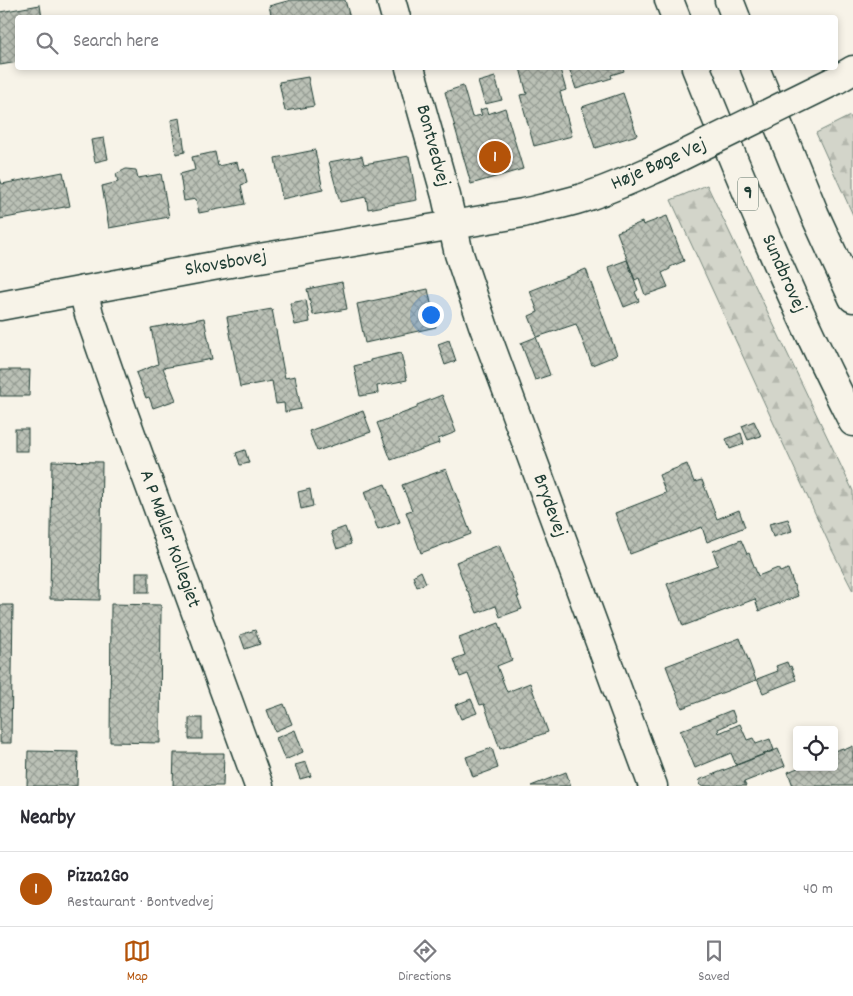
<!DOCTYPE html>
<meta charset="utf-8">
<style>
:root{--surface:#fff;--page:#f2f2f3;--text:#2b2b33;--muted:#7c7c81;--line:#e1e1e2;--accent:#b45309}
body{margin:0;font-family:Dekko,sans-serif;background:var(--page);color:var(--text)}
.controls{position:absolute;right:15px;bottom:15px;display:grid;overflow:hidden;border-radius:5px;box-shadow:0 2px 8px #0003}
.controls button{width:45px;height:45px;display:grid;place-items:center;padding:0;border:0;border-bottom:1px solid var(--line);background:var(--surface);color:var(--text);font:25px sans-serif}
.you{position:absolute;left:430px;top:314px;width:18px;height:18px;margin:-12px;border:4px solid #fff;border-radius:50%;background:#1a73e8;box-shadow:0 0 0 8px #1a73e833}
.badge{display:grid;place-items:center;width:32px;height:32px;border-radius:50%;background:var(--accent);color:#fff;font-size:16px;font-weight:700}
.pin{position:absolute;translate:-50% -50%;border:2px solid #fff;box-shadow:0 1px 5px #0006}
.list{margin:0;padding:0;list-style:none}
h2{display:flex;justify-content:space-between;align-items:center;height:65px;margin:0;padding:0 20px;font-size:21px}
h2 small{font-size:16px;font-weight:400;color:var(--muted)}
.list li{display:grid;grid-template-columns:32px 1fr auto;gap:15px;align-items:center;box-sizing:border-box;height:75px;padding:0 20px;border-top:1px solid var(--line)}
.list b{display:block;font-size:19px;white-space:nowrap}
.list p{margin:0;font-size:16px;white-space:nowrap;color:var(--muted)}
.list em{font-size:16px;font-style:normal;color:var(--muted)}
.icon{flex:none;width:28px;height:28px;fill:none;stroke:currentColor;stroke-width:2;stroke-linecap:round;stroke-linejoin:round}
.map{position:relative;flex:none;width:853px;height:786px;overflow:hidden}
.search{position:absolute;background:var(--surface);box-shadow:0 2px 8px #0003;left:15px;right:15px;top:15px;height:55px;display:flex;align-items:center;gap:12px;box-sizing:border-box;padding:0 18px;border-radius:5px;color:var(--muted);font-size:19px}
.sheet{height:140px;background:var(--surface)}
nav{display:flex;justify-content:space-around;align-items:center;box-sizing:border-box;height:70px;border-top:1px solid var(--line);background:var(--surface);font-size:14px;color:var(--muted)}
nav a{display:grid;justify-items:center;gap:2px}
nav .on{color:var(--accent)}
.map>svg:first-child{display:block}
.forest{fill:url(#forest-firs);stroke:#79897f}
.building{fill:url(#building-cross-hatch);stroke:#1f3d34}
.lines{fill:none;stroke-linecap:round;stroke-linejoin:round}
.street-casing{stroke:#1f3d34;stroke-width:31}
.secondary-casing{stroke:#1f3d34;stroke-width:31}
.primary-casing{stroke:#1f3d34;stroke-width:31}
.street{stroke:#f7f3e8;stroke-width:28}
.secondary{stroke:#f7f3e8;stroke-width:28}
.primary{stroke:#f7f3e8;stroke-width:28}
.secondary-bridge-casing{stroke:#1f3d34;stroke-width:31;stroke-linecap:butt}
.secondary-bridge{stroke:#f7f3e8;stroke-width:28}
.labels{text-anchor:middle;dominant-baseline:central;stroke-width:4;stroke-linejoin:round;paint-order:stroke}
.shield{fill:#f7f3e8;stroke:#60746a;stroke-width:1}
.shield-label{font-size:19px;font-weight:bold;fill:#1f3d34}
.street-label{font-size:20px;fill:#1f3d34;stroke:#f7f3e8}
</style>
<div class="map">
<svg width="853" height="786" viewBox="0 0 853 786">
<defs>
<pattern id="forest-firs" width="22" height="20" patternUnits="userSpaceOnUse" patternTransform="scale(1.25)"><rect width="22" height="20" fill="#d3d5ca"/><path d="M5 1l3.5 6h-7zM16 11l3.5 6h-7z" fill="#b5b8ae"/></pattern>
<pattern id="building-cross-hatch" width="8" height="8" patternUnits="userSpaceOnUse" patternTransform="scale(1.25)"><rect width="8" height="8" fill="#bbc1b6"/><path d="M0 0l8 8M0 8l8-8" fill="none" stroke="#979e95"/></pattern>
</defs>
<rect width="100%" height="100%" fill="#f7f3e8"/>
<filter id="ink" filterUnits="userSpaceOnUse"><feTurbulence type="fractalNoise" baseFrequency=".02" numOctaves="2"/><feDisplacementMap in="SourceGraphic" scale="10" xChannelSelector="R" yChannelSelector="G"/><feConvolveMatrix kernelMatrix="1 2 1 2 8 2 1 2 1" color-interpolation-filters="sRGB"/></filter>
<g filter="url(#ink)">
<g class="forest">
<path d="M 850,116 L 853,122 L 853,215 L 816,133 Z"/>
<path d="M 707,185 L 853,491 L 853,591 L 832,550 L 671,200 Z"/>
</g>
<g class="building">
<path d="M 291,0 L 345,0 L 350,18 L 272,18 L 269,6 Z"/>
<path d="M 40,5 L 42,18 L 18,18 L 18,62 L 0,65 L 0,12 Z"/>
<path d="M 520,68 L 554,68 L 554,71 L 560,69 L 566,90 L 560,92 L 572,136 L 534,146 L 520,95 L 527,94 Z"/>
<path d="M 569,68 L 623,68 L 624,71 L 611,75 L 612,78 L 576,89 Z"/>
<path d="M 308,77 L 314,106 L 285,111 L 279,82 Z"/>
<path d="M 495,77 L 502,100 L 485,104 L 478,82 Z"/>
<path d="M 463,86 L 472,117 L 482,115 L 480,110 L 486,108 L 488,114 L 505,108 L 523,169 L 471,184 L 445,92 Z"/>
<path d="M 623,93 L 637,135 L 595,148 L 582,107 Z"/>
<path d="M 180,118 L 185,152 L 176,154 L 171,120 Z"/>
<path d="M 104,138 L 108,159 L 95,162 L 91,140 Z"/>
<path d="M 315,150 L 323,190 L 282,199 L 275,158 Z"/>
<path d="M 215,152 L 218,166 L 237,162 L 239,170 L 244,168 L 247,183 L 241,185 L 245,204 L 199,213 L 196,199 L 184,201 L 180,174 L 195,170 L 192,157 Z"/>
<path d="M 362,156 L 364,164 L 409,156 L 417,200 L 368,209 L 366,197 L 340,202 L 329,162 Z"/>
<path d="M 126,169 L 136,170 L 138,178 L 161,174 L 169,217 L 109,228 L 102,186 L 118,182 L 116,174 Z"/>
<path d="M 63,172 L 70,206 L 0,219 L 0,179 L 2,184 Z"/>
<path d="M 667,216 L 684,261 L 670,267 L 670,269 L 662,273 L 668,287 L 645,295 L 639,278 L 635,280 L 617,232 L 642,222 L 643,225 Z"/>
<path d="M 627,260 L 638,290 L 635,292 L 639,301 L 624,307 L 608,267 Z"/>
<path d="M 586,269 L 617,355 L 592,365 L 576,324 L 537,337 L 529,316 L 538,312 L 530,291 Z"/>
<path d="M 342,282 L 347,309 L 313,315 L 307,289 Z"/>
<path d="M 428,289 L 436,327 L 365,343 L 357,304 Z"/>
<path d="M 306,300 L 310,322 L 295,325 L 290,303 Z"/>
<path d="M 272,309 L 285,378 L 295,376 L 301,409 L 285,412 L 284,403 L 276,404 L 272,381 L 240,387 L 227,317 Z"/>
<path d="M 204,318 L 212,359 L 163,368 L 176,400 L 153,408 L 149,397 L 146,398 L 136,373 L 158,364 L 151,328 Z"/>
<path d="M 536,337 L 550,375 L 535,380 L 521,343 Z"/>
<path d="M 449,340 L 456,361 L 445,365 L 438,344 Z"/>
<path d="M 401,353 L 407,380 L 377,386 L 378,393 L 360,396 L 354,366 L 370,362 L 370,360 Z"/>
<path d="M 0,370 L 30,370 L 29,396 L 0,396 Z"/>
<path d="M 442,395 L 456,432 L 438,439 L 439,443 L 391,460 L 377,423 L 417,408 L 417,405 Z"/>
<path d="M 363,411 L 371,432 L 317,451 L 309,431 Z"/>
<path d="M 754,421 L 761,436 L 748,440 L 742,426 Z"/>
<rect x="15" y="429" width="13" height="22"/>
<path d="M 741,433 L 744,444 L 730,449 L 726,439 Z"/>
<path d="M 245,450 L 249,463 L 240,465 L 236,453 Z"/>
<path d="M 52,461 L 102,462 L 100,600 L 50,599 Z"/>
<path d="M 687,464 L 694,482 L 702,480 L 717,519 L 739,510 L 745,527 L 707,542 L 702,527 L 630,554 L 615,513 L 666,493 L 659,475 Z"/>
<path d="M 446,469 L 471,534 L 421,553 L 406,512 L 412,510 L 402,485 Z"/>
<path d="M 385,484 L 400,522 L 378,530 L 364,492 Z"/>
<path d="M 310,489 L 313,506 L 301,509 L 298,492 Z"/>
<path d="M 788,519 L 792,531 L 773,537 L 769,524 Z"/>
<path d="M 345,527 L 351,544 L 337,549 L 331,532 Z"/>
<path d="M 741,540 L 747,554 L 749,553 L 758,576 L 778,568 L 780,572 L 788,569 L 798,596 L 759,611 L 755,599 L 683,626 L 667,584 L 718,565 L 713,551 Z"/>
<path d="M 499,545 L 519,597 L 517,597 L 522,609 L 500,617 L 496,606 L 477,613 L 468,591 L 467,591 L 456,562 Z"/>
<path d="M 421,571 L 426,583 L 417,587 L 413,576 Z"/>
<rect x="136" y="572" width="13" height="20"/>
<path d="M 111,604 L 161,605 L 160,743 L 110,742 Z"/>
<path d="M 0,605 L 13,605 L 11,743 L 0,743 Z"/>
<path d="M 499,623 L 512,660 L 497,666 L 507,692 L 530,683 L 548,732 L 500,749 L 484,704 L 480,705 L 468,674 L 460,677 L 454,659 L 465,655 L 459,638 Z"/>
<path d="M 255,630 L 260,644 L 245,649 L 240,635 Z"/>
<path d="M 740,638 L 756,680 L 682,708 L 666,666 Z"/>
<path d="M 787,662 L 789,667 L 791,666 L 796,680 L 763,693 L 757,679 L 778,671 L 776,666 Z"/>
<path d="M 471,699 L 477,713 L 461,719 L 455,705 Z"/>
<path d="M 284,704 L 292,724 L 275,731 L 267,710 Z"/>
<path d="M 732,710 L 736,721 L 718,729 L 719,733 L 740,724 L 747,740 L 753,738 L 756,744 L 770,739 L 774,750 L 736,765 L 731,753 L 695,768 L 680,731 Z"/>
<rect x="189" y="718" width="13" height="21"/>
<path d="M 295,730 L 303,752 L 285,760 L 276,738 Z"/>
<path d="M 853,746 L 853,786 L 793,786 L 788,772 L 800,767 L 834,767 L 834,751 L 843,748 L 844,750 Z"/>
<path d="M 492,748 L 498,768 L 473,777 L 466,757 Z"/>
<path d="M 778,749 L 785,766 L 744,782 L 746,786 L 701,786 L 699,780 Z"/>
<path d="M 28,751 L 78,752 L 77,786 L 27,786 Z"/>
<path d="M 174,753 L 224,753 L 223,786 L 173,786 Z"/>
<path d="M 306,762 L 311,776 L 300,779 L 295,765 Z"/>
<path d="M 566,772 L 571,786 L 531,786 Z"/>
</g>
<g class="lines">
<defs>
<g id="street">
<path d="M 391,0 L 396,18"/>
<path d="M 410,68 L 446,196 L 459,254 L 483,325 L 653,786"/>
<path d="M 83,290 L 89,314 L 123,412 L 259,786"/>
</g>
<g id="secondary">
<path d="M 836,80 L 853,70"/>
<path d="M 0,306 L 213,266 L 523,213 C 540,209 558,205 576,200 C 604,192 632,179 659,167"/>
</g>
<g id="primary">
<path d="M 669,0 L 676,18"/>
<path d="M 729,0 L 736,18"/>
<path d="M 696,68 C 744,187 794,307 853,422"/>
<path d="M 755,68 L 815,215 L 853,298"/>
</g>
</defs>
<use href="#street" class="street-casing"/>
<use href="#secondary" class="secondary-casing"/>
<use href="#primary" class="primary-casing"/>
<use href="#street" class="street"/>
<use href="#secondary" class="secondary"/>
<use href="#primary" class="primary"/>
<defs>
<path id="secondary-bridge" d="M 659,167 L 836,80"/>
</defs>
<use href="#secondary-bridge" class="secondary-bridge-casing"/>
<use href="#secondary-bridge" class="secondary-bridge"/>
</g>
</g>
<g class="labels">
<rect class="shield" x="738" y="177.5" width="20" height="33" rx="4"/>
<g class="shield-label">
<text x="748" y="194">9</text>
</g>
<g class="street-label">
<text transform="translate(432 146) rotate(75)">Bontvedvej</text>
<text transform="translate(659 165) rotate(-24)">Høje Bøge Vej</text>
<text transform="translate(226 264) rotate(-10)">Skovsbovej</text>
<text transform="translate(783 274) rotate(66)">Sundbrovej</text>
<text transform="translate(549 506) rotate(70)">Brydevej</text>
<text transform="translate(169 539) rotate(70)">A P Møller Kollegiet</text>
</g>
</g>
</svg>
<div class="controls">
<button><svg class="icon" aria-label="locate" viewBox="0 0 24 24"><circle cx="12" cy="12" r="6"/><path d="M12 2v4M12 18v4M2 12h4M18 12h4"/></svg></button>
</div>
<div class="you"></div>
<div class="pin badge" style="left:495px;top:157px">1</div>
<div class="search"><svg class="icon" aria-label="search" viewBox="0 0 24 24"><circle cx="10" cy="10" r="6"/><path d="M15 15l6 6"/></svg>Search here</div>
</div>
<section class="sheet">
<h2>Nearby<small></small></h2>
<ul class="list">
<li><span class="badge">1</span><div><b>Pizza2Go</b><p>Restaurant · Bontvedvej</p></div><em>40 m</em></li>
</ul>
</section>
<nav>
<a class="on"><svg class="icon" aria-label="map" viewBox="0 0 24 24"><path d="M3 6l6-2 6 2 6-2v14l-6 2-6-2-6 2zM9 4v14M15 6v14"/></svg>Map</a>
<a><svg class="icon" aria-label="directions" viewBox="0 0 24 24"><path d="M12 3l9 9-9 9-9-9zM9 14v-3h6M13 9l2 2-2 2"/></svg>Directions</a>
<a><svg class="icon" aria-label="saved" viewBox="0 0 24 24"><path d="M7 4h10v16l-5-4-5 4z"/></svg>Saved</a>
</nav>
